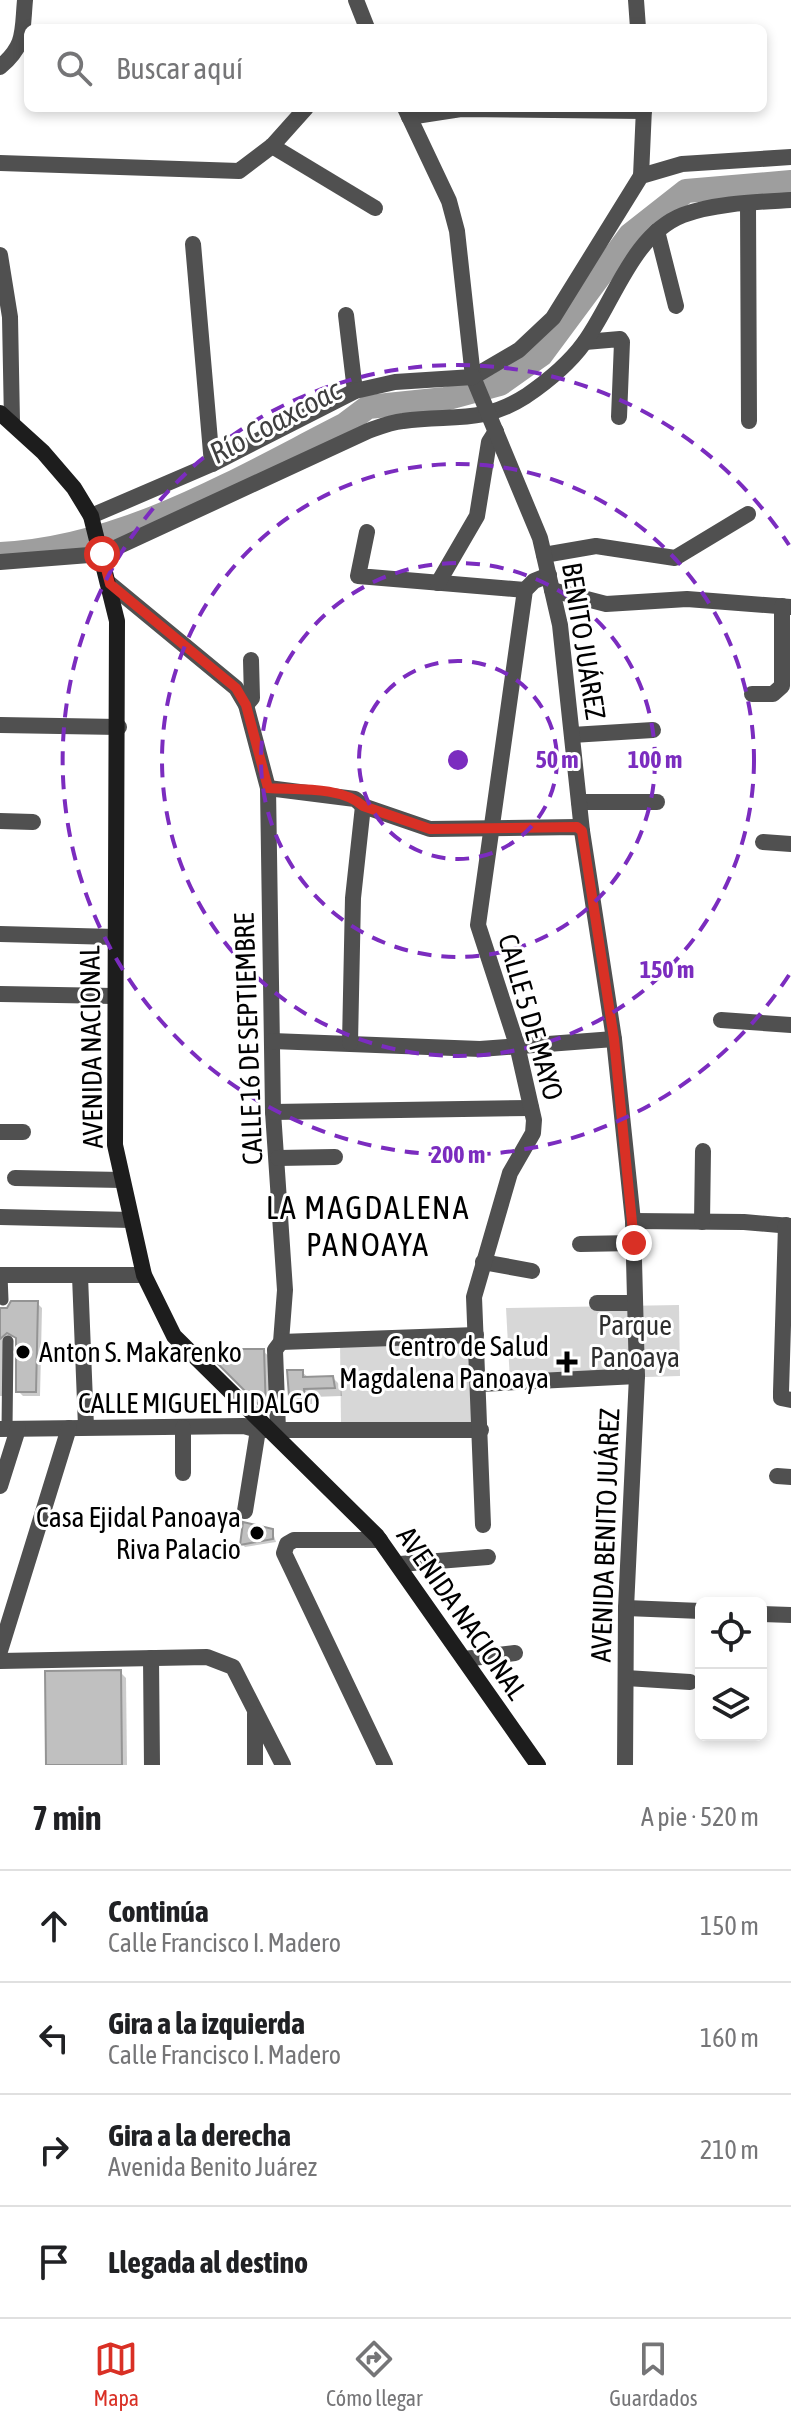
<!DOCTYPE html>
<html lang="es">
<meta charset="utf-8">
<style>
:root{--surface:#fff;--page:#f6f6f6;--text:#202124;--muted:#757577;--line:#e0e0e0;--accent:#d93025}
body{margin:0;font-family:"Asap Condensed",sans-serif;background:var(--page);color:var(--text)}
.controls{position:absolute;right:24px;bottom:24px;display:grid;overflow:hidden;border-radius:12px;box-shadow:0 4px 12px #0003}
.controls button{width:72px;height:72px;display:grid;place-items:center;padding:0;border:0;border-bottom:2px solid var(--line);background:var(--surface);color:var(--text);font:40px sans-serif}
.stop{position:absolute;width:24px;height:24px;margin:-18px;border:6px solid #d93025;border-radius:50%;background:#fff}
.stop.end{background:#d93025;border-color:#fff;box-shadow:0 2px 8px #0008}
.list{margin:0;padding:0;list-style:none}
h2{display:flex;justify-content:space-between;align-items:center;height:104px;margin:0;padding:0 32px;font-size:34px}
h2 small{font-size:26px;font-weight:400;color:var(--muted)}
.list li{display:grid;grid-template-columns:52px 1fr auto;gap:24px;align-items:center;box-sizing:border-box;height:112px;padding:0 32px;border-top:2px solid var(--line)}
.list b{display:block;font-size:30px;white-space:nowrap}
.list p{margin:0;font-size:26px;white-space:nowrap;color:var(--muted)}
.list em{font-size:26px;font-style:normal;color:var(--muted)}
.icon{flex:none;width:44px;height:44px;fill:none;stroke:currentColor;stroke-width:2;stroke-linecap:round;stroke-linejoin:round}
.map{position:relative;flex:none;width:791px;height:1765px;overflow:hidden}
.search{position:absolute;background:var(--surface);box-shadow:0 4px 12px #0003;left:24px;right:24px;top:24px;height:88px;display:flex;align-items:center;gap:20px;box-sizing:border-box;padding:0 28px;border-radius:12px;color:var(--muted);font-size:30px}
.sheet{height:552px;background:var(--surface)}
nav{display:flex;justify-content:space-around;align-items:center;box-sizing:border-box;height:112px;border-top:2px solid var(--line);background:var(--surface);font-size:22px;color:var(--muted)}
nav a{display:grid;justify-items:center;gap:4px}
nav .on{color:var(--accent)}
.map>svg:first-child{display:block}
.green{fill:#d7d7d7}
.shadow{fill:#0003}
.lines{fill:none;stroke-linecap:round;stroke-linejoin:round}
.river{stroke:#9e9e9e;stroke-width:24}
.building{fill:#c0c0c0;stroke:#949494;stroke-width:2}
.pedestrian{stroke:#505050;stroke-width:11}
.minor{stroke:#505050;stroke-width:16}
.tertiary{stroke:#505050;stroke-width:16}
.secondary{stroke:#1d1d1d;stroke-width:16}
.route{stroke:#d93025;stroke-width:10}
.ring{fill:none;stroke:#7b2cbf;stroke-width:4;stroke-dasharray:14 10}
.poi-dot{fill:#000;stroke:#fff;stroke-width:3}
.labels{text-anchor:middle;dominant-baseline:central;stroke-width:6;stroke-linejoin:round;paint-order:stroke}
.street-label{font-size:28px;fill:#000;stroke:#fff}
.park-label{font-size:28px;fill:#2e2e2e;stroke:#fff}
.poi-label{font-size:28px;fill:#000;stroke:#fff;text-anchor:end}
.water-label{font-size:30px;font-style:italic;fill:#3f3f3f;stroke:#fff}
.quarter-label{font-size:32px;letter-spacing:2px;fill:#000;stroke:#fff}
.centre{fill:#7b2cbf;stroke:#fff;stroke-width:4}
.ring-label{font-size:24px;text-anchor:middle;font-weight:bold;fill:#7b2cbf;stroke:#fff;stroke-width:6;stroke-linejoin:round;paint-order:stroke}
</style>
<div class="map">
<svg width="791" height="1765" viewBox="0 0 791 1765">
<rect width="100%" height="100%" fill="#fff"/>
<g class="green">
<path d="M 679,1305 L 680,1376 L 510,1381 L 506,1308 Z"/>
<path d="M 475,1338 L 479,1426 L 341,1426 L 340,1340 Z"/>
</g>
<g class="shadow">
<path d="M 12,1303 L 37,1303 L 42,1308 L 40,1396 L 23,1396 L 18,1391 L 18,1340 L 13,1336 L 4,1346 L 3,1396 L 0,1396 L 0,1308 L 3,1311 Z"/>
<path d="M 208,1351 L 263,1351 L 272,1359 L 274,1416 Z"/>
<path d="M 302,1372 L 310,1379 L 333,1378 L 341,1386 L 342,1396 L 312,1397 L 312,1404 L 300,1404 L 291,1396 Z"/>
<path d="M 272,1530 L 276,1542 L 245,1547 L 242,1544 Z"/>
<path d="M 120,1672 L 126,1678 L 127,1765 L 48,1765 Z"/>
</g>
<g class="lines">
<path class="river" d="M 0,554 C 124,548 236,480 344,425 L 368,407 L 445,399 L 500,384 L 541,355 L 630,235 L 686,191 L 791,182"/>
</g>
<g class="building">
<path d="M 11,1301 L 38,1301 L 36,1392 L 16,1392 L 16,1338 L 7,1333 L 0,1339 L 0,1308 L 7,1308 Z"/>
<path d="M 203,1349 L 264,1349 L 266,1412 Z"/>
<path d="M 287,1370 L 303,1370 L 303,1377 L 333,1376 L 335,1388 L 304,1389 L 305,1396 L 289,1396 Z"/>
<path d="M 243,1522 L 273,1529 L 273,1539 L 240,1545 Z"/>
<path d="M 121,1670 L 122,1765 L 46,1765 L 45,1671 Z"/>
</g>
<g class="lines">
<g class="pedestrian">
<path d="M 2,1275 L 3,1300"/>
<path d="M 7,1429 L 8,1341"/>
</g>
<g class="minor">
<path d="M 636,0 L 638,28"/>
<path d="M 0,67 C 26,45 22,32 25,0"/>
<path d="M 409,117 L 461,109 L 644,111"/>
<path d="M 272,146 L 375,208"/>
<path d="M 0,163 L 239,171 L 272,146 L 306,108"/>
<path d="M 641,176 L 644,108"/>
<path d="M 748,203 L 749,421"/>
<path d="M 657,231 L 676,306"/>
<path d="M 193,244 L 212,464"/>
<path d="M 0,255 L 10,317 L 12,422"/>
<path d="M 346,315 L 355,391"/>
<path d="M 585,342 L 620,339 L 622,342 L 619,417"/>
<path d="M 473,377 L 519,350 L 553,318 L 641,176 L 682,164 L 791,157"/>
<path d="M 367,532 L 358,576 L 525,590"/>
<path d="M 544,555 L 596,546 L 675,558 L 748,514"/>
<path d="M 0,562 L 102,554 L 368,431 C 379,427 391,422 403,421 C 451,414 481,425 526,396 C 548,381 568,365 584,343 C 614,302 632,235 683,215 C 715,203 757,202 791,200"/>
<path d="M 438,583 L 477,516 L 489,442 L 496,431"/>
<path d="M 110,584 L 236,688 L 246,705 L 268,788 L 273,1112 L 285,1290 L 281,1342 L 275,1350 L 278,1430"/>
<path d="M 552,590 L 606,604 L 687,599 L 791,607"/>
<path d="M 752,694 L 773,694 L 782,686 L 782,606"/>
<path d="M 246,705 L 252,698 L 251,660"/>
<path d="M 0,725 L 119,727"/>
<path d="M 572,735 L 653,730"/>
<path d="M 268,788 L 355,799 L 363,806 L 430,829 L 577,827 L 582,831"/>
<path d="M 579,802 L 657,802"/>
<path d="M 0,821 L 33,822"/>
<path d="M 763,842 L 791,844"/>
<path d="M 0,934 L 115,937"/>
<path d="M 0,994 L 114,996"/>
<path d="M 721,1020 L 791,1025"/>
<path d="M 272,1041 L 480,1049 L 614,1039"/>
<path d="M 350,1043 L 353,898 L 363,806"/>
<path d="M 273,1112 L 531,1108"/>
<path d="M 0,1132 L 23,1132"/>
<path d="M 278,1158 L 335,1157"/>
<path d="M 15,1178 L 122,1180"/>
<path d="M 0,1217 L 131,1220"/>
<path d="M 633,1221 L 744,1222 L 791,1226"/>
<path d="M 702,1222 L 703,1151"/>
<path d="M 786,1225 L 781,1392 L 781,1398 L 791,1400"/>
<path d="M 580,1244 L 634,1243"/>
<path d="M 483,1262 L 532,1271"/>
<path d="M 80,1276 L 86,1427"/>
<path d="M 597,1303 L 635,1303"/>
<path d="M 281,1342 L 476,1335"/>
<path d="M 480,1384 L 637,1376"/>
<path d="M 0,1429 L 244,1426 L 258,1430 L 481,1430"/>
<path d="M 183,1473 L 183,1428"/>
<path d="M 777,1476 L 791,1477"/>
<path d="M 0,1486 L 18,1429"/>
<path d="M 245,1511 L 258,1430"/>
<path d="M 483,1525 L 474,1297 L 510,1173 L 533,1133 L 534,1120 L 517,1045 L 478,925 L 525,590 L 534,581 L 549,575"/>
<path d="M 380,1540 L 294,1540 L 287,1544 L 284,1553 L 385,1765"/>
<path d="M 400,1564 L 488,1557"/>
<path d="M 626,1608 L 701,1611"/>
<path d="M 761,1614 L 791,1615"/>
<path d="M 0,1651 L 69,1428"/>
<path d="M 151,1658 L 152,1765"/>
<path d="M 464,1659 L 515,1653"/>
<path d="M 0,1661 L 207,1657 L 233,1667 L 283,1765"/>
<path d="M 626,1678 L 690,1682"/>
<path d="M 255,1714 L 255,1765"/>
</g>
<g class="tertiary">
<path d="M 356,0 L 367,28"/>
<path d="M 405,108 L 449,201 L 457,231 L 473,377 L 540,538 L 560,625 L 582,831 L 614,1039 L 633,1221 L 637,1376 L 626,1608 L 625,1765"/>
<path d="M 91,516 L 212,464 L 355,391 L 395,382 L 473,377"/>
<path d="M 0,1275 L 144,1275"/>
</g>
<path class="secondary" d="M 0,413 L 43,452 L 74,488 L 91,516 L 117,621 L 115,1145 L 144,1275 L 174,1336 L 377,1536 L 538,1765"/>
</g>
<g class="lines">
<path class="route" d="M 102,554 L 110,584 L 236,688 L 246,705 L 268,788 C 297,790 341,786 363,806 L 430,829 L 577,827 L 582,831 L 614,1039 L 634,1243"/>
</g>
<g class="ring">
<circle cx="458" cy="760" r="99"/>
<circle cx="458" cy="760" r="197"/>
<circle cx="458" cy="760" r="296"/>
<path d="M789 975A395 395 0 1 1 789 545"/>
</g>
<g class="poi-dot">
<circle cx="23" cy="1352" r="8"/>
<path d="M563 1350h8v8h8v8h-8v8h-8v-8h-8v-8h8z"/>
<circle cx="257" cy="1533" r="8"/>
</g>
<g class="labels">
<g class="street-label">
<text transform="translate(584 641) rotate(81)">BENITO JUÁREZ</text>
<text transform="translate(531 1017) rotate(74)">CALLE 5 DE MAYO</text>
<text transform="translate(248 1039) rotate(-92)">CALLE 16 DE SEPTIEMBRE</text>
<text transform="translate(91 1047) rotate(-91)">AVENIDA NACIONAL</text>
<text x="199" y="1403">CALLE MIGUEL HIDALGO</text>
<text transform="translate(605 1535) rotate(-88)">AVENIDA BENITO JUÁREZ</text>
<text transform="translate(462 1613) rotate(55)">AVENIDA NACIONAL</text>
</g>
<g class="park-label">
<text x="635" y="1325">Parque<tspan x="635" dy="32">Panoaya</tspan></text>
</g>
<g class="poi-label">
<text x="549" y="1346">Centro de Salud<tspan x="549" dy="32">Magdalena Panoaya</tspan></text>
<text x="39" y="1352" text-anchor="start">Anton S. Makarenko</text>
<text x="241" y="1517">Casa Ejidal Panoaya<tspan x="241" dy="32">Riva Palacio</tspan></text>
</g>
<g class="water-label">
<text transform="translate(275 421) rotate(-28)">Río Coaxcoac</text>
</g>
<g class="quarter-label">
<text x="368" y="1207">LA MAGDALENA<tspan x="368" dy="37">PANOAYA</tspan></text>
</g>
</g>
<circle cx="458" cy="760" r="12" class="centre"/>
<g class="ring-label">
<text x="557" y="768">50 m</text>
<text x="655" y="768">100 m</text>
<text x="667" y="978">150 m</text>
<text x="458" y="1163">200 m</text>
</g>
</svg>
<div class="controls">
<button><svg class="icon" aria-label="locate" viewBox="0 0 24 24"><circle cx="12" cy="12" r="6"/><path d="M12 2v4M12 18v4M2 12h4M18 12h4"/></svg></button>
<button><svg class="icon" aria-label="layers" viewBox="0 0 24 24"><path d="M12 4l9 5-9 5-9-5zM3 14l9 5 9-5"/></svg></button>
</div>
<div class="stop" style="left:102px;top:554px"></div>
<div class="stop end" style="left:634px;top:1243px"></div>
<div class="search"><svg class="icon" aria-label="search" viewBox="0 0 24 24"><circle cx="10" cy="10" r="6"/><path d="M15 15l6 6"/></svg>Buscar aquí</div>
</div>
<section class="sheet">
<h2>7 min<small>A pie · 520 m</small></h2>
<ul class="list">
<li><svg class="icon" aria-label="ahead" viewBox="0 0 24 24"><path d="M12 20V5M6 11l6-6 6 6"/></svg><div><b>Continúa</b><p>Calle Francisco I. Madero</p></div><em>150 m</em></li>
<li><svg class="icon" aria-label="left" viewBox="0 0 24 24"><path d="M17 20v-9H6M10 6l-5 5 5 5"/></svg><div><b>Gira a la izquierda</b><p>Calle Francisco I. Madero</p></div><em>160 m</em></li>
<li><svg class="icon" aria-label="right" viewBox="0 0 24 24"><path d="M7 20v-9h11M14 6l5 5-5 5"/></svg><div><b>Gira a la derecha</b><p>Avenida Benito Juárez</p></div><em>210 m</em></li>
<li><svg class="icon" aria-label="arrive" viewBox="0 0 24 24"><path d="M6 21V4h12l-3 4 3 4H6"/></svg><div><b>Llegada al destino</b></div></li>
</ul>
</section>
<nav>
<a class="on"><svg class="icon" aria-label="map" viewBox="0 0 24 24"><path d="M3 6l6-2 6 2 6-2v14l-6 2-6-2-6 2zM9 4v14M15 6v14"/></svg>Mapa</a>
<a><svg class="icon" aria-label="directions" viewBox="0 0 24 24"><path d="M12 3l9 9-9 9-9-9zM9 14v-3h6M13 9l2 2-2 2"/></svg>Cómo llegar</a>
<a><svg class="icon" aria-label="saved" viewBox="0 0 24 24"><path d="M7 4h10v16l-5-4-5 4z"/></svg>Guardados</a>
</nav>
